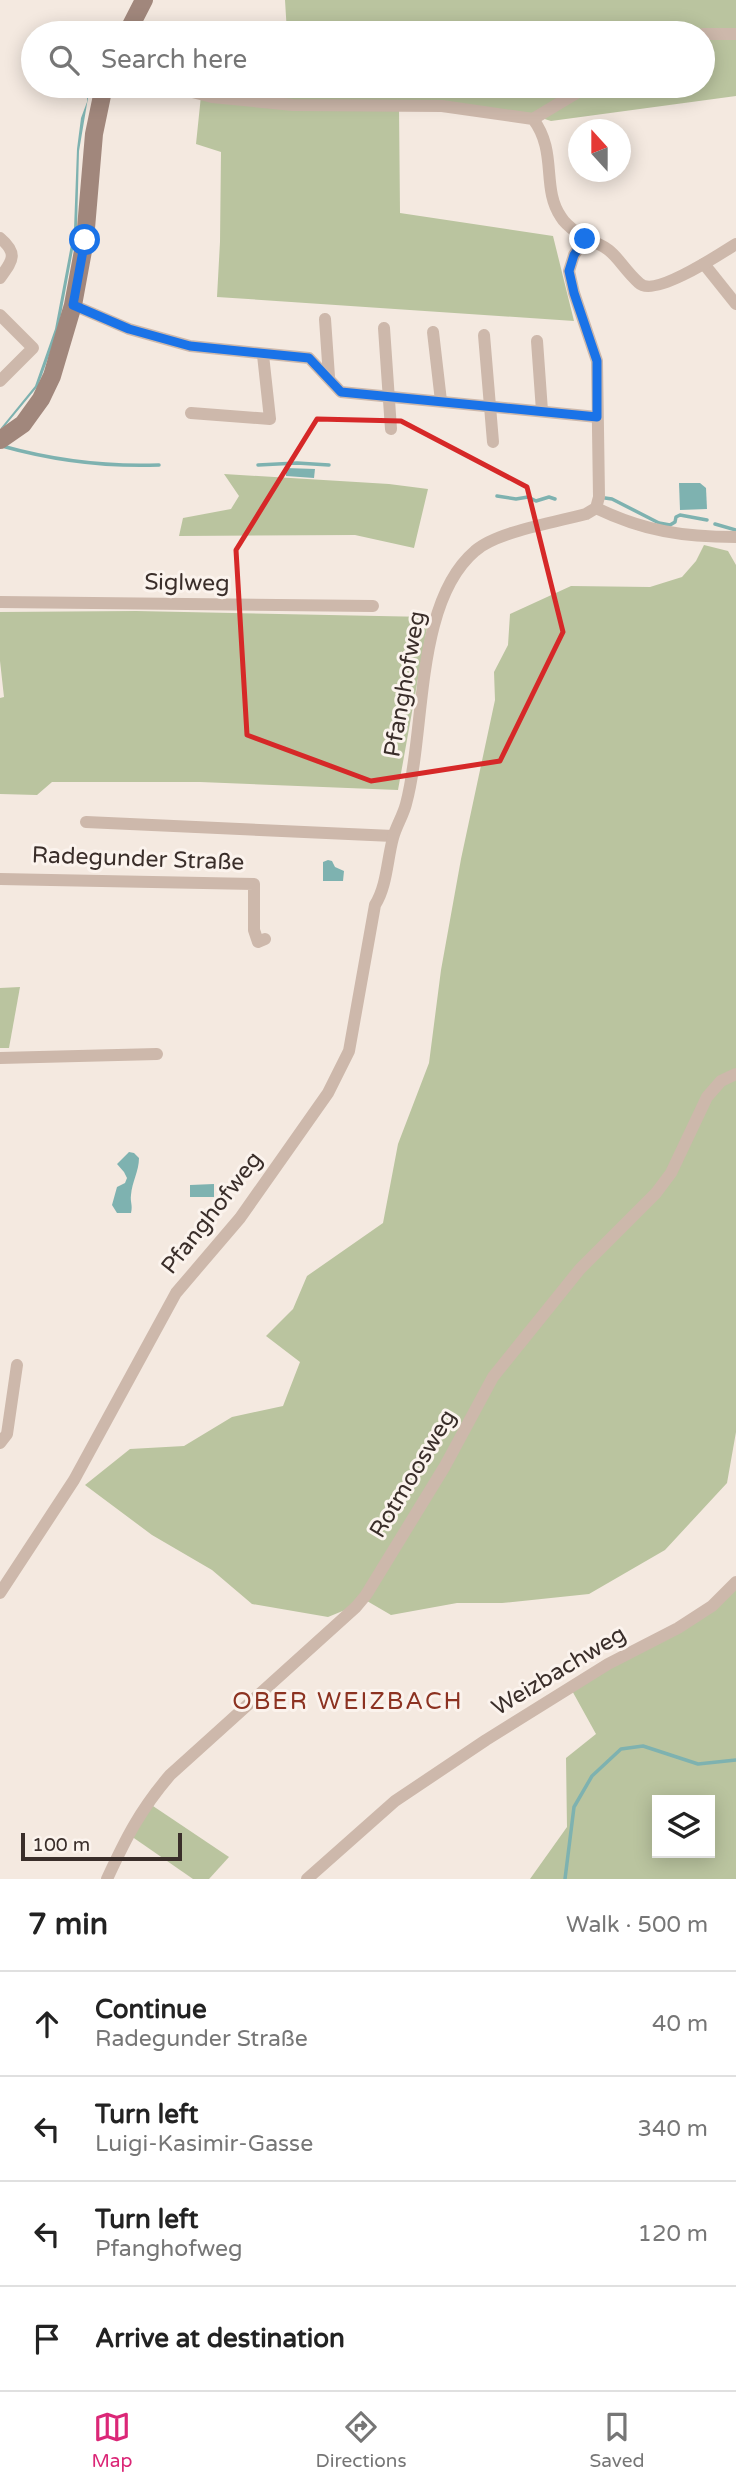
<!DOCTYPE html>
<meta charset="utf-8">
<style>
:root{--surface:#fff;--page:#f6f6f6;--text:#222;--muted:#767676;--line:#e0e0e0;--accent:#db2777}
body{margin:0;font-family:"Varela Round",sans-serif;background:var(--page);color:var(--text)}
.controls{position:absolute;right:21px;bottom:21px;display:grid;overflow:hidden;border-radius:0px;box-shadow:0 4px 18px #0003}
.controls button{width:63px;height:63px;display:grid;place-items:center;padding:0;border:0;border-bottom:2px solid var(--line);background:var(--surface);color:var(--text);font:35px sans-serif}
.compass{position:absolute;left:568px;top:119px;width:63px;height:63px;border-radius:50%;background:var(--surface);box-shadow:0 4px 18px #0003;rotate:339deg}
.scale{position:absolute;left:21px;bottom:18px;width:161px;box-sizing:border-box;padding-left:7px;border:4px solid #3a2e2a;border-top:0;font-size:19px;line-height:24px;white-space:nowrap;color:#3a2e2a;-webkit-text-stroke:5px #fbf3ed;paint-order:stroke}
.stop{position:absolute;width:21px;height:21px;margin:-16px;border:5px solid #1a73e8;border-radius:50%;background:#fff}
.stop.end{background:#1a73e8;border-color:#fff;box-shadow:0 2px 7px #0008}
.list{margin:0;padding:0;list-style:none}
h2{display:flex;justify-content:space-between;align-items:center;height:91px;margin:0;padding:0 28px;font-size:30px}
h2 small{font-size:23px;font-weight:400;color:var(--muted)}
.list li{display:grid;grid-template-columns:46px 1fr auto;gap:21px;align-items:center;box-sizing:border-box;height:105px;padding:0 28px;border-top:2px solid var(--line)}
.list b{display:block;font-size:26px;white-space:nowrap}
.list p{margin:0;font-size:23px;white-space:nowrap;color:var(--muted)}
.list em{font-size:23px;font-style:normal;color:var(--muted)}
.icon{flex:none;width:38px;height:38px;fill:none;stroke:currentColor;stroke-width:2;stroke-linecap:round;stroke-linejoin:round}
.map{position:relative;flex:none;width:736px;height:1879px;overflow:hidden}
.search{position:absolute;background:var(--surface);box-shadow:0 4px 18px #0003;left:21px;right:21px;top:21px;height:77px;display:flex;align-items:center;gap:18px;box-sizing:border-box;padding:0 24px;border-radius:38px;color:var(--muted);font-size:26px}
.sheet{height:511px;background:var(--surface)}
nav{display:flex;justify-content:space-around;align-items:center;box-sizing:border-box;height:98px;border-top:2px solid var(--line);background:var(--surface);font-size:19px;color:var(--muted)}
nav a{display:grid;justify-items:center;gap:4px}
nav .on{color:var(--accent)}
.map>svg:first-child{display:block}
.green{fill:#bac49f;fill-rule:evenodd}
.water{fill:#7eb2b0}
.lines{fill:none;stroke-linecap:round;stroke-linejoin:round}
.stream{stroke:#7eb2b0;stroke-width:3.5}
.minor{stroke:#cdb8ab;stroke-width:12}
.secondary{stroke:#a1877c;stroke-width:18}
.route{stroke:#1a73e8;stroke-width:9}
.marked{fill:none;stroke:#d62828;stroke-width:5;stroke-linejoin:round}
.labels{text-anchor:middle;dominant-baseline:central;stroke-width:6;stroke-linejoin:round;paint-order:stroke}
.street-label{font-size:23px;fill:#3a2e2a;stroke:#fbf3ed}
.neighbourhood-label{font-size:24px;letter-spacing:2px;fill:#8c3221;stroke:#fbf3ed}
</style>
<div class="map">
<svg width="736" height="1879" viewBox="0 0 736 1879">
<rect width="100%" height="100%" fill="#f4e9e0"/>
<g class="green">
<path d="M 285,0 L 736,0 L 736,96 L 551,121 L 532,115 L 399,106 L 400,213 L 553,236 L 574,321 L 217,297 L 220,242 L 221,152 L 196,144 L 202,86 L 703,86 L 703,33 L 287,33 Z"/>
<path d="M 224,474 L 389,484 L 428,489 L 414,548 L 355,535 L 179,536 L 183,518 L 231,509 L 239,496 Z"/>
<path d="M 704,545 L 728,551 L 736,565 L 736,1432 L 727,1483 L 665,1550 L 589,1594 L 502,1603 L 457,1603 L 391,1615 L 367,1601 L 328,1617 L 252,1604 L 212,1570 L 152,1535 L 85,1485 L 130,1449 L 184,1446 L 232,1417 L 283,1406 L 300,1362 L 266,1336 L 293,1309 L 307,1276 L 383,1223 L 398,1144 L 429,1063 L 441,970 L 461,859 L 495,700 L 494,672 L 508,645 L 510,614 L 571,586 L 650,587 L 682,577 L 696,561 Z"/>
<path d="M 136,611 L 429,617 L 398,790 L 200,782 L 52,782 L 37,795 L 0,794 L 0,698 L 4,697 L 0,661 L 0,612 Z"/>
<path d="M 20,987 L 9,1048 L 0,1048 L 0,988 Z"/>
<path d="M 736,1582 L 736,1879 L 530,1879 L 567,1827 L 566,1758 L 596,1734 L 570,1687 L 678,1628 ZM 657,1800 L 710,1800 L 710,1853 L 657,1853 Z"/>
<path d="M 150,1804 L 229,1857 L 209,1879 L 193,1879 L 131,1836 Z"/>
</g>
<g class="water">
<path d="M 87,86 L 90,86 L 79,151 L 77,228 L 58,331 L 38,386 L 5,426 L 0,429 L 35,386 L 55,329 L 74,229 L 77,149 L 81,118 L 87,102 Z"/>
<path d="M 286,468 L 315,469 L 314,478 L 286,476 Z"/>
<path d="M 679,483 L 700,483 L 706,488 L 707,509 L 680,510 Z"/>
<path d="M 328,860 L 332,861 L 335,867 L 344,871 L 343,881 L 323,881 L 323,862 Z"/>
<path d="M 129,1152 L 134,1153 L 139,1158 C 139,1171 132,1182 131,1195 C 130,1202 133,1205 131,1213 L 117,1213 L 112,1205 L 117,1187 L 125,1183 L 127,1178 L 124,1172 L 117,1164 Z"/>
<path d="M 214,1184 L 214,1197 L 190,1197 L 190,1185 Z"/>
</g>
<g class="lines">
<g class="stream">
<path d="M 2,446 C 52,460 106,467 159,465"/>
<path d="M 258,465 L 297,463 L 329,465"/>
<path d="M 497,496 L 516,499 L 528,497 L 536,501 L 549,497 L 555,499"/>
<path d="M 605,498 L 612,499 L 659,523 L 670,525 L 675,522 L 676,517 L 680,515 L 707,520"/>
<path d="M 715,524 L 736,530"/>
<path d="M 565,1879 L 574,1807 L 592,1776 L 621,1749 L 643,1746 L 698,1764 L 736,1760"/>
</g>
<g class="minor">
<path d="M 703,34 L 736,34"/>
<path d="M 169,86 L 212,97 L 293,105 L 442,106 L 533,119 C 558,152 541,188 561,217 C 566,226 578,233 585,239"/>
<path d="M 533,119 L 588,86"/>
<path d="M 0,238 C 19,254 12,261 0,278"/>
<path d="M 704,264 L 736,304"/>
<path d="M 73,305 L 129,329 L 190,346 L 309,358 L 341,392 L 597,417"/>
<path d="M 0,315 L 33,348 L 0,381"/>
<path d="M 325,319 L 329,377"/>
<path d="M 384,328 L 391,429"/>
<path d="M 433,332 L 441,401"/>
<path d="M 484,335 L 493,442"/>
<path d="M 537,341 L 542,411"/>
<path d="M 191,413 L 270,419 L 263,355"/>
<path d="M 596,508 C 644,531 683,537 736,537"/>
<path d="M 0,602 L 373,606"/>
<path d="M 86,822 L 393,836"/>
<path d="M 0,879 L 254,884 L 254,930 L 258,942 L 265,939"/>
<path d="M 0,1058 L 157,1054"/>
<path d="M 0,1443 L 7,1434 L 17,1365"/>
<path d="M 0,1593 L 74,1480 L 176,1293 L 240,1218 L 328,1093 L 349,1051 L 375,905 C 387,886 387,860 393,838 C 396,826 403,816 406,804 C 426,731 414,603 475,551 C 496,532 556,522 586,514 L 596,508 L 599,497 L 597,361 L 574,293 L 569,271 L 574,255 L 585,239 C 617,248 617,263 639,283 C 654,298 720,254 736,244"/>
<path d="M 107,1879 C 126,1838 140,1810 170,1775 L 356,1607 L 366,1595 L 445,1466 L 493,1377 L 580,1269 L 656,1193 L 671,1173 L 707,1097 L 721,1081 L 736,1074"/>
<path d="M 307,1879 L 395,1801 L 486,1740 L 608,1664 L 678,1628 L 712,1606 L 736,1582"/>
</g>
<g class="secondary">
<path d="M 127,33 L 144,0"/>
<path d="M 0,440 L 23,424 L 41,399 L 52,376 L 73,305 L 85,240 L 94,134 L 104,86"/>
</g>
</g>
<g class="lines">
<path class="route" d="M 85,240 L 73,305 L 129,329 L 190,346 L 309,358 L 341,392 L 597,417 L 597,361 L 574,293 L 569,271 L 574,255 L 585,239"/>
</g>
<path class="marked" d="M 317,419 L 401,421 L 527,487 L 563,632 L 500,761 L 371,781 L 247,735 L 236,550 Z"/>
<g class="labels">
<g class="street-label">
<text transform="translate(187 583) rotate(1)">Siglweg</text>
<text transform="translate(405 684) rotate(-80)">Pfanghofweg</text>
<text transform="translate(138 859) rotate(2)">Radegunder Straße</text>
<text transform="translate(212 1213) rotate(-52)">Pfanghofweg</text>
<text transform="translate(413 1474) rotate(-59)">Rotmoosweg</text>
<text transform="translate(559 1671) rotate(-31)">Weizbachweg</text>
</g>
<g class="neighbourhood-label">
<text x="348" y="1701">OBER WEIZBACH</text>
</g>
</g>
</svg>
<div class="controls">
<button><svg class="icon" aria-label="layers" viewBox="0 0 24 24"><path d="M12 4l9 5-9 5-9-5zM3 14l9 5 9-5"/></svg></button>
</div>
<svg class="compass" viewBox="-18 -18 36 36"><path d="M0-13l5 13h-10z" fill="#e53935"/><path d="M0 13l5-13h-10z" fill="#767676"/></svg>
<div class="scale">100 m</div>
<div class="stop" style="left:85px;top:240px"></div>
<div class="stop end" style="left:585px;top:239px"></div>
<div class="search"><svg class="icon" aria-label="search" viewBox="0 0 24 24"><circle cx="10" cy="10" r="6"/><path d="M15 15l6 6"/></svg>Search here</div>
</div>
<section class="sheet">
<h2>7 min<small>Walk · 500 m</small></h2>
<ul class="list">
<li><svg class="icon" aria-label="ahead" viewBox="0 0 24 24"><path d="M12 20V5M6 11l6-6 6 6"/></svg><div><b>Continue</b><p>Radegunder Straße</p></div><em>40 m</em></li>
<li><svg class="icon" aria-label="left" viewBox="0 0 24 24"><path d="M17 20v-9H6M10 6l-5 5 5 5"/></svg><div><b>Turn left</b><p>Luigi-Kasimir-Gasse</p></div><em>340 m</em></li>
<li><svg class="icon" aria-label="left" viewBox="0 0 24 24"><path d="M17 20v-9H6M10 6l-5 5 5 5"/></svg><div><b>Turn left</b><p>Pfanghofweg</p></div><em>120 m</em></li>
<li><svg class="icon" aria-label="arrive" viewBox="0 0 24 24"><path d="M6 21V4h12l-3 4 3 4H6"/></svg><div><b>Arrive at destination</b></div></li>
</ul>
</section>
<nav>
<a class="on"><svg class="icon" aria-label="map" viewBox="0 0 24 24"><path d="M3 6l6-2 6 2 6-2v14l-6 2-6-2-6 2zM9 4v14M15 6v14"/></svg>Map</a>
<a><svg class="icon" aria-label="directions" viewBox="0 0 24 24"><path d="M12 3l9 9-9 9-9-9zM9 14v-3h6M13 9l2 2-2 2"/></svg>Directions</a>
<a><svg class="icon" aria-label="saved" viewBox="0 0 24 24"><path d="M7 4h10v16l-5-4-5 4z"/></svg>Saved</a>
</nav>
